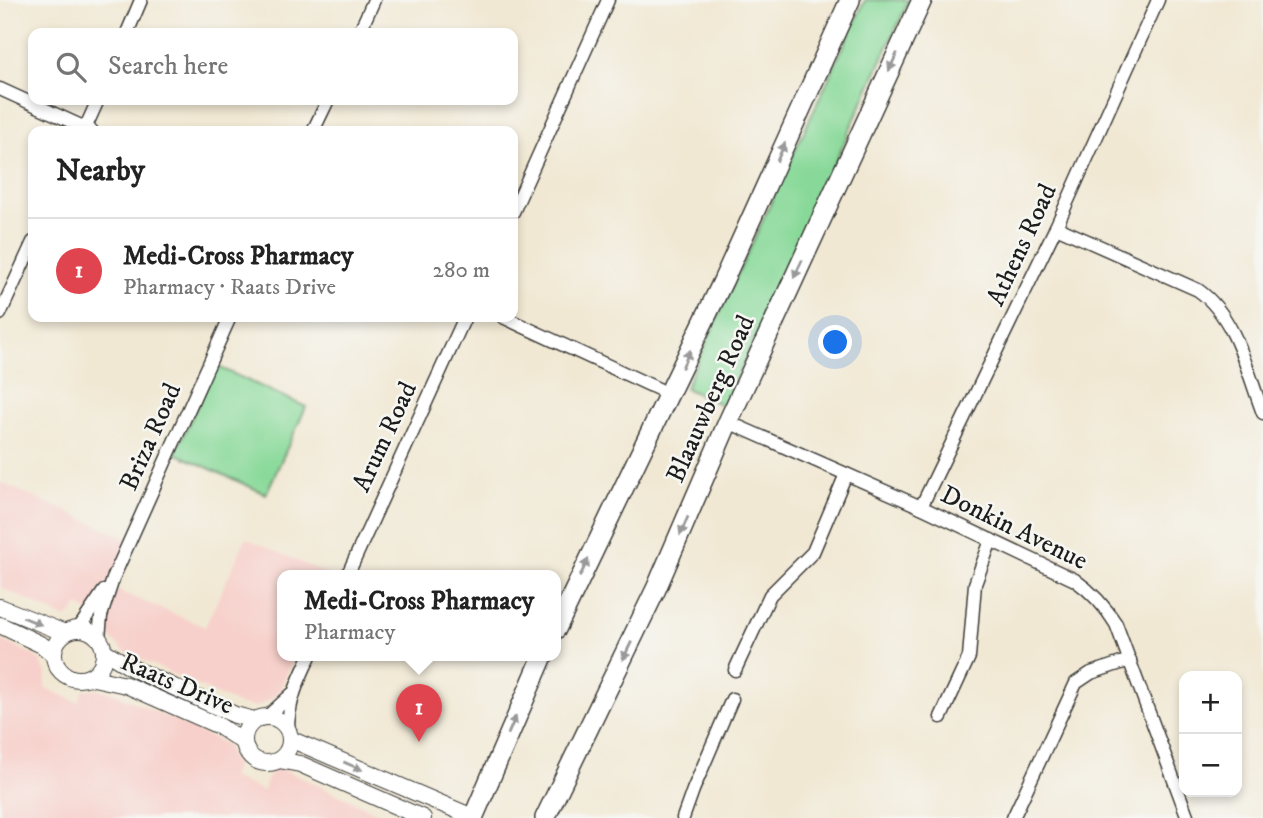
<!DOCTYPE html>
<meta charset="utf-8">
<style>
:root{--surface:#fff;--page:#f6f6f6;--text:#222;--muted:#767676;--line:#e0e0e0;--accent:#ea580c}
body{margin:0;font-family:"IM FELL DW Pica",serif;background:var(--page);color:var(--text)}
.controls{position:absolute;right:21px;bottom:21px;display:grid;overflow:hidden;border-radius:14px;box-shadow:0 4px 10px #0003}
.controls button{width:63px;height:63px;display:grid;place-items:center;padding:0;border:0;border-bottom:2px solid var(--line);background:var(--surface);color:var(--text);font:35px sans-serif}
.you{position:absolute;left:836px;top:343px;width:24px;height:24px;margin:-18px;border:5px solid #fff;border-radius:50%;background:#1a73e8;box-shadow:0 0 0 10px #1a73e833}
.badge{display:grid;place-items:center;width:46px;height:46px;border-radius:50%;background:var(--accent);color:#fff;font-size:23px;font-weight:700}
.pin{position:absolute;translate:-50% -58px;filter:drop-shadow(0 2px 4px #0008)}
.pin::after{content:'';position:absolute;top:37px;width:24px;height:21px;background:inherit;clip-path:polygon(0 0,100% 0,50% 100%)}
.popup{position:absolute;left:277px;top:570px;width:284px;height:91px;box-sizing:border-box;display:grid;place-content:center;border-radius:14px;background:var(--surface);filter:drop-shadow(0 2px 5px #0005);font-size:23px;white-space:nowrap;color:var(--muted)}
.popup b{font-size:26px;color:var(--text)}
.popup::after{content:'';position:absolute;left:50%;top:100%;margin-left:-14px;border:14px solid transparent;border-top-color:var(--surface)}
.list{margin:0;padding:0;list-style:none}
h2{display:flex;justify-content:space-between;align-items:center;height:91px;margin:0;padding:0 28px;font-size:30px}
h2 small{font-size:23px;font-weight:400;color:var(--muted)}
.list li{display:grid;grid-template-columns:46px 1fr auto;gap:21px;align-items:center;box-sizing:border-box;height:105px;padding:0 28px;border-top:2px solid var(--line)}
.list b{display:block;font-size:26px;white-space:nowrap}
.list p{margin:0;font-size:23px;white-space:nowrap;color:var(--muted)}
.list em{font-size:23px;font-style:normal;color:var(--muted)}
.icon{flex:none;width:38px;height:38px;fill:none;stroke:currentColor;stroke-width:2;stroke-linecap:round;stroke-linejoin:round}
.map{position:relative;flex:none;width:1263px;height:818px;overflow:hidden}
.search{position:absolute;background:var(--surface);box-shadow:0 4px 10px #0003;left:28px;top:28px;width:490px;height:77px;display:flex;align-items:center;gap:18px;box-sizing:border-box;padding:0 24px;border-radius:14px;color:var(--muted);font-size:26px}
.panel{position:absolute;background:var(--surface);box-shadow:0 4px 10px #0003;left:28px;top:126px;width:490px;height:196px;border-radius:14px}
.map>svg:first-child{display:block}
.built{fill:#f7d0cb}
.green{fill:#88d999;stroke:#527a5a;stroke-width:2}
.lines{fill:none;stroke-linecap:round;stroke-linejoin:round}
.minor-casing{stroke:#3c3b37;stroke-width:15}
.tertiary-casing{stroke:#3c3b37;stroke-width:18}
.primary-casing{stroke:#3c3b37;stroke-width:22}
.minor{stroke:#fff;stroke-width:12}
.tertiary{stroke:#fff;stroke-width:16}
.primary{stroke:#fff;stroke-width:19}
.oneway{fill:#999}
.labels{text-anchor:middle;dominant-baseline:central;stroke-width:5;stroke-linejoin:round;paint-order:stroke}
.street-label{font-size:26px;fill:#1c1c1c;stroke:#f6f6f2}
</style>
<div class="map">
<svg width="1263" height="818" viewBox="0 0 1263 818">
<rect width="100%" height="100%" fill="#f6f6f2"/>
<filter id="ink" filterUnits="userSpaceOnUse"><feTurbulence type="fractalNoise" baseFrequency=".0143" numOctaves="2"/><feDisplacementMap in="SourceGraphic" scale="14" xChannelSelector="R" yChannelSelector="G"/><feConvolveMatrix kernelMatrix="1 2 1 2 8 2 1 2 1" color-interpolation-filters="sRGB"/></filter>
<filter id="wash" filterUnits="userSpaceOnUse"><feTurbulence type="fractalNoise" baseFrequency=".00686" numOctaves="4" result="noise"/><feDisplacementMap in="SourceGraphic" scale="28" xChannelSelector="R" yChannelSelector="G"/><feGaussianBlur stdDeviation="1.57" result="paint"/><feColorMatrix in="noise" values="0 0 0 0 0 0 0 0 0 0 0 0 0 0 0 0 0 1.4 0 .05"/><feComposite in="paint" operator="in"/></filter>
<g filter="url(#wash)">
<rect width="100%" height="100%" fill="#f1e8d3"/>
<g class="built">
<path d="M 0,482 L 130,540 L 109,587 L 205,627 L 246,538 L 331,576 L 282,576 L 282,656 L 295,656 L 277,695 L 256,707 L 240,705 L 125,652 L 112,639 L 107,625 L 78,605 L 73,613 L 65,618 L 0,587 Z"/>
<path d="M 0,639 L 35,656 L 40,661 L 46,673 L 45,688 L 78,702 L 84,690 L 97,689 L 114,693 L 226,744 L 231,760 L 237,763 L 231,777 L 263,791 L 270,773 L 280,768 L 389,818 L 0,818 Z"/>
</g>
<g class="green">
<path d="M 865,0 L 909,0 L 724,406 L 685,388 Z"/>
<path d="M 216,366 L 306,407 L 266,494 L 175,453 Z"/>
</g>
</g>
<g filter="url(#ink)">
<g class="lines">
<defs>
<g id="minor">
<path d="M 127,33 L 141,0"/>
<path d="M 359,33 L 374,0"/>
<path d="M 0,89 L 92,131"/>
<path d="M 84,131 L 98,100"/>
<path d="M 313,131 L 328,100"/>
<path d="M 513,212 L 608,0"/>
<path d="M 1056,227 L 1198,290 C 1236,317 1247,371 1263,413"/>
<path d="M 0,314 L 33,242"/>
<path d="M 503,317 L 669,394"/>
<path d="M 728,422 L 921,507 L 1075,580 C 1093,593 1105,606 1116,624 L 1188,818"/>
<path d="M 921,507 L 1056,227 L 1158,0"/>
<path d="M 347,576 L 465,317"/>
<path d="M 79,628 L 104,591"/>
<path d="M 99,638 L 101,616 L 114,576 L 230,317"/>
<path d="M 735,670 L 770,595 L 813,552 L 846,474"/>
<path d="M 268,716 L 292,694"/>
<path d="M 941,717 L 969,657 L 975,584 L 991,540"/>
<path d="M 288,730 C 288,702 298,681 310,656"/>
<path d="M 683,818 L 693,790 L 732,699"/>
<path d="M 1013,818 L 1076,683 L 1091,673 L 1130,660"/>
</g>
<g id="tertiary">
<path d="M 0,607 L 65,633"/>
<path d="M 0,625 L 42,645 L 53,654"/>
<circle cx="79" cy="654" r="25"/>
<path d="M 104,651 L 132,668 L 235,715 L 254,720"/>
<path d="M 89,677 L 126,685 L 219,726 L 243,742"/>
<circle cx="267" cy="740" r="23"/>
<path d="M 290,739 L 475,818"/>
<path d="M 279,760 L 300,764 L 423,818"/>
</g>
<g id="primary">
<path d="M 556,629 L 723,281 L 850,0"/>
<path d="M 473,818 L 543,656"/>
<path d="M 545,818 L 656,589 L 728,422 L 922,0"/>
</g>
</defs>
<use href="#minor" class="minor-casing"/>
<use href="#tertiary" class="tertiary-casing"/>
<use href="#primary" class="primary-casing"/>
<use href="#minor" class="minor"/>
<use href="#tertiary" class="tertiary"/>
<use href="#primary" class="primary"/>
</g>
<defs><path id="oneway-solid" d="M-6-.8H1V-3.2L6.5 0L1 3.2V.8H-6Z" transform="scale(1.75)"/></defs>
<g class="oneway">
<use href="#oneway-solid" transform="translate(893 62) rotate(115)"/>
<use href="#oneway-solid" transform="translate(781 152) rotate(-66)"/>
<use href="#oneway-solid" transform="translate(798 269) rotate(115)"/>
<use href="#oneway-solid" transform="translate(686 359) rotate(-65)"/>
<use href="#oneway-solid" transform="translate(684 526) rotate(113)"/>
<use href="#oneway-solid" transform="translate(584 568) rotate(-64)"/>
<use href="#oneway-solid" transform="translate(32 621) rotate(22)"/>
<use href="#oneway-solid" transform="translate(627 651) rotate(116)"/>
<use href="#oneway-solid" transform="translate(512 725) rotate(-67)"/>
<use href="#oneway-solid" transform="translate(353 766) rotate(23)"/>
</g>
</g>
<g class="labels">
<g class="street-label">
<text transform="translate(1022 245) rotate(-65)">Athens Road</text>
<text transform="translate(711 399) rotate(-66)">Blaauwberg Road</text>
<text transform="translate(151 437) rotate(-66)">Briza Road</text>
<text transform="translate(385 437) rotate(-65)">Arum Road</text>
<text transform="translate(1014 528) rotate(26)">Donkin Avenue</text>
<text transform="translate(177 684) rotate(23)">Raats Drive</text>
</g>
</g>
</svg>
<div class="controls">
<button>+</button>
<button>−</button>
</div>
<div class="you"></div>
<div class="pin badge" style="left:419px;top:742px;background:#e0444e">1</div>
<div class="popup"><b>Medi-Cross Pharmacy</b>Pharmacy</div>
<div class="search"><svg class="icon" aria-label="search" viewBox="0 0 24 24"><circle cx="10" cy="10" r="6"/><path d="M15 15l6 6"/></svg>Search here</div>
<section class="panel">
<h2>Nearby<small></small></h2>
<ul class="list">
<li><span class="badge" style="background:#e0444e">1</span><div><b>Medi-Cross Pharmacy</b><p>Pharmacy · Raats Drive</p></div><em>280 m</em></li>
</ul>
</section>
</div>
